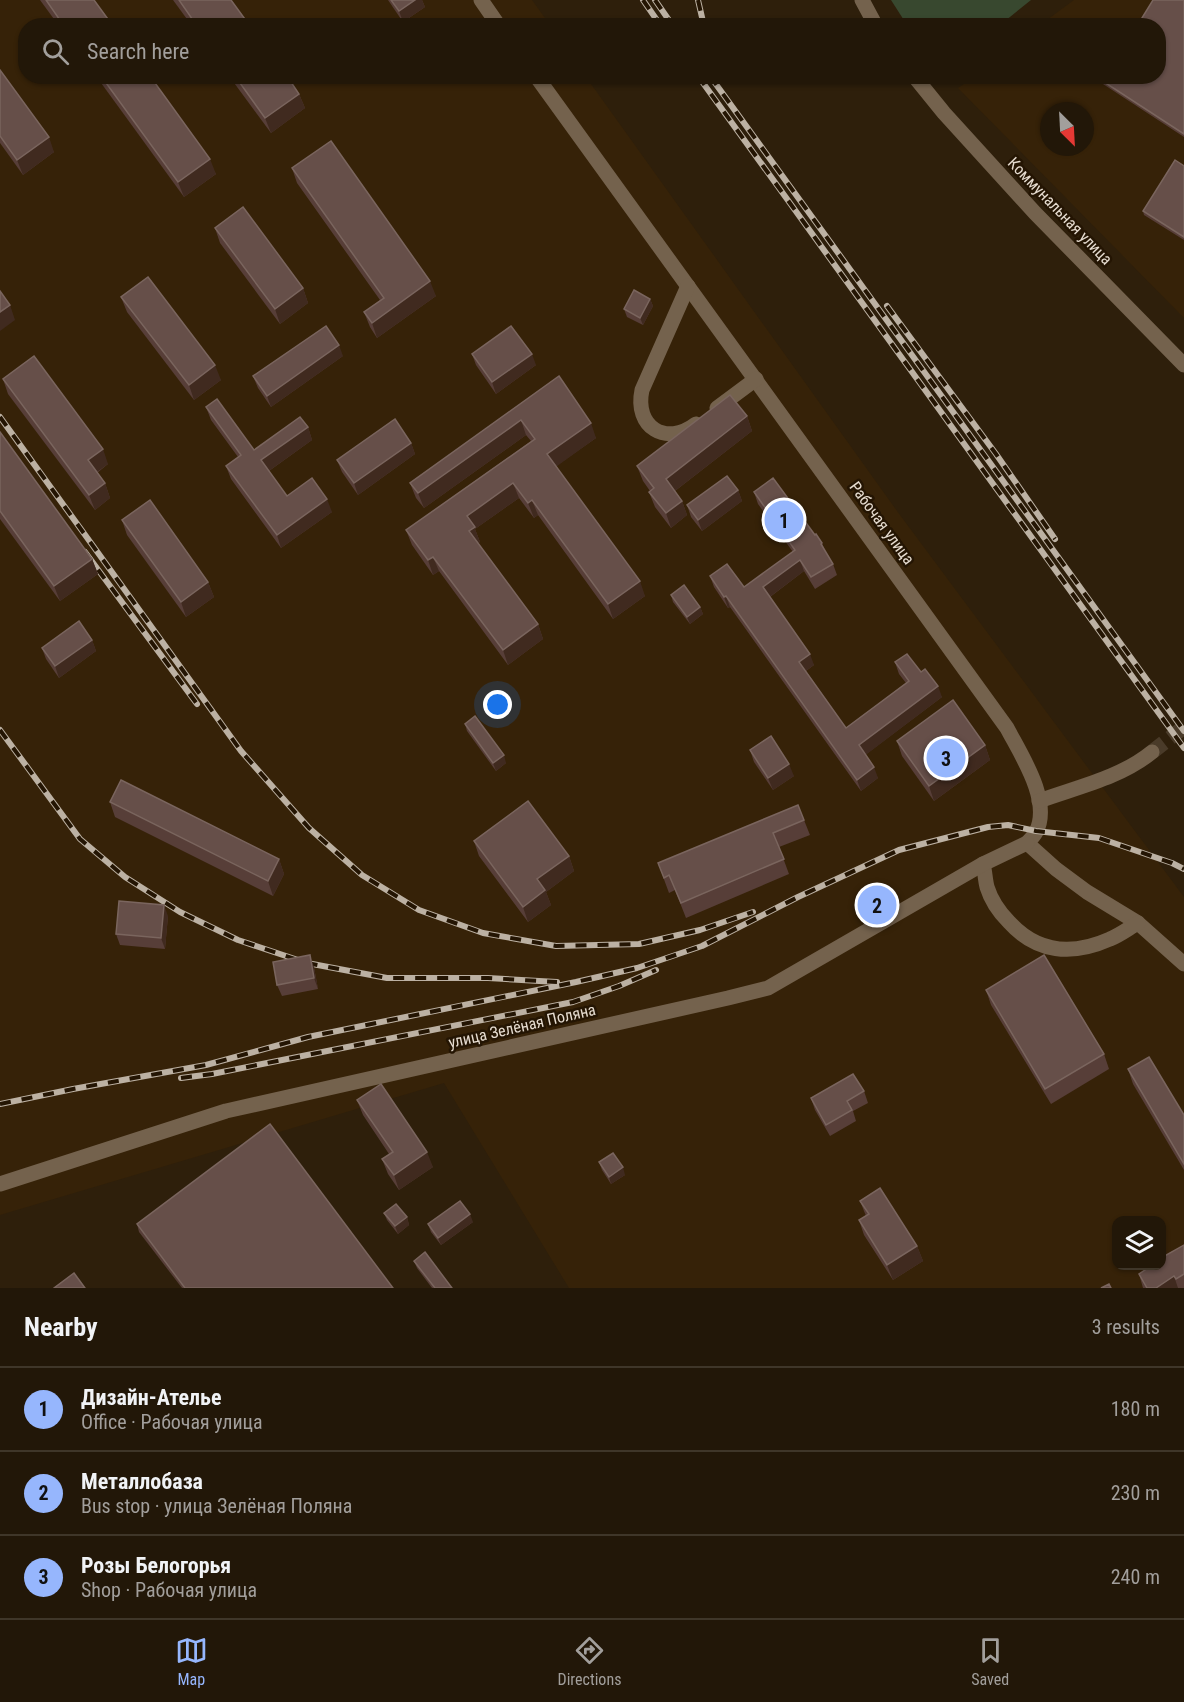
<!DOCTYPE html>
<meta charset="utf-8">
<style>
:root{--surface:#221708;--page:#2a2012;--text:#f1f3f6;--muted:#a29f9c;--line:#3f3629;--accent:#96b6fd}
body{margin:0;font-family:"Roboto Condensed",sans-serif;background:var(--page);color:var(--text)}
.controls{position:absolute;right:18px;bottom:18px;display:grid;overflow:hidden;border-radius:12px;box-shadow:0 2px 4px #0004}
.controls button{width:54px;height:54px;display:grid;place-items:center;padding:0;border:0;border-bottom:2px solid var(--line);background:var(--surface);color:var(--text);font:30px sans-serif}
.compass{position:absolute;left:1040px;top:102px;width:54px;height:54px;border-radius:50%;background:var(--surface);box-shadow:0 2px 4px #0004;rotate:156deg}
.you{position:absolute;left:498px;top:705px;width:21px;height:21px;margin:-15px;border:4px solid #fff;border-radius:50%;background:#1a73e8;box-shadow:0 0 0 9px #1a73e833}
.badge{display:grid;place-items:center;width:39px;height:39px;border-radius:50%;background:var(--accent);color:#111;font-size:20px;font-weight:700}
.pin{position:absolute;translate:-50% -50%;border:3px solid #fff;box-shadow:0 2px 6px #0006}
.list{margin:0;padding:0;list-style:none}
h2{display:flex;justify-content:space-between;align-items:center;height:78px;margin:0;padding:0 24px;font-size:26px}
h2 small{font-size:20px;font-weight:400;color:var(--muted)}
.list li{display:grid;grid-template-columns:39px 1fr auto;gap:18px;align-items:center;box-sizing:border-box;height:84px;padding:0 24px;border-top:2px solid var(--line)}
.list b{display:block;font-size:22px;white-space:nowrap}
.list p{margin:0;font-size:20px;white-space:nowrap;color:var(--muted)}
.list em{font-size:20px;font-style:normal;color:var(--muted)}
.icon{flex:none;width:33px;height:33px;fill:none;stroke:currentColor;stroke-width:2;stroke-linecap:round;stroke-linejoin:round}
.map{position:relative;flex:none;width:1184px;height:1288px;overflow:hidden}
.search{position:absolute;background:var(--surface);box-shadow:0 2px 4px #0004;left:18px;right:18px;top:18px;height:66px;display:flex;align-items:center;gap:15px;box-sizing:border-box;padding:0 21px;border-radius:24px;color:var(--muted);font-size:22px}
.sheet{height:330px;background:var(--surface)}
nav{display:flex;justify-content:space-around;align-items:center;box-sizing:border-box;height:84px;border-top:2px solid var(--line);background:var(--surface);font-size:16px;color:var(--muted)}
nav a{display:grid;justify-items:center;gap:3px}
nav .on{color:var(--accent)}
.map>svg:first-child{display:block}
.built{fill:#362208;fill-rule:evenodd}
.green{fill:#38482f}
.lines{fill:none;stroke-linecap:round;stroke-linejoin:round}
.minor-tunnel{stroke:#4a3b29;stroke-width:15;stroke-dasharray:15 8;stroke-linecap:butt}
.minor{stroke:#74624d;stroke-width:15}
.rail-casing{stroke:#bcb1a3;stroke-width:6}
.rail{stroke:#241503;stroke-width:4;stroke-dasharray:11;stroke-linecap:butt}
.wall{fill:#573e38}
.shaded-wall{fill:#402a1f}
.building{fill:#664f49;stroke:#7a655e;stroke-width:1.5}
.labels{text-anchor:middle;dominant-baseline:central;stroke-width:5;stroke-linejoin:round;paint-order:stroke}
.street-label{font-size:16px;fill:#e6dcd0;stroke:#241503}
</style>
<div class="map">
<svg width="1184" height="1288" viewBox="0 0 1184 1288">
<rect width="100%" height="100%" fill="#2e1f0b"/>
<g class="built">
<path d="M 0,0 L 532,0 L 550,25 L 26,26 L 26,76 L 586,77 L 897,511 L 1184,897 L 1184,1288 L 569,1288 L 444,1083 L 0,1215 ZM 1116,1220 L 1162,1220 L 1162,1266 L 1116,1266 Z"/>
<path d="M 1074,0 L 1184,0 L 1184,318 L 958,88 L 974,77 L 1158,76 L 1158,26 L 1040,25 ZM 1049,111 L 1085,111 L 1085,147 L 1049,147 Z"/>
</g>
<path class="green" d="M 891,0 L 1031,0 L 1000,25 L 907,25 Z"/>
<g class="lines">
<path class="minor-tunnel" d="M 1152,752 L 1184,727"/>
<g class="minor">
<path d="M 481,0 L 499,26"/>
<path d="M 862,0 L 876,26"/>
<path d="M 536,76 L 1007,728 C 1021,755 1052,801 1036,832 C 1034,836 1030,840 1027,843 L 1056,869 L 1087,892 L 1138,923 L 1184,964"/>
<path d="M 914,76 L 944,113 L 1035,213 L 1184,365"/>
<path d="M 688,286 L 642,390 C 634,427 666,447 696,424"/>
<path d="M 717,408 L 756,379"/>
<path d="M 1039,801 C 1077,787 1120,778 1152,752"/>
<path d="M 983,864 C 985,871 985,879 987,887 C 991,900 999,912 1009,922 C 1037,953 1072,956 1110,939 C 1120,935 1129,928 1138,923"/>
<path d="M 0,1184 L 226,1111 L 728,998 L 768,988 L 983,864 L 1027,843"/>
</g>
<defs>
<g id="rail">
<path d="M 643,0 L 661,26"/>
<path d="M 655,0 L 673,26"/>
<path d="M 698,0 L 704,26"/>
<path d="M 698,76 L 1184,748"/>
<path d="M 710,76 L 1184,731"/>
<path d="M 887,306 L 996,454 L 1055,539"/>
<path d="M 0,417 L 241,751 L 309,828 L 362,875 L 419,910 L 483,933 L 556,946 L 639,944 L 700,930 L 753,912"/>
<path d="M 85,552 L 197,704"/>
<path d="M 0,730 L 80,839 L 125,877 L 180,912 L 238,940 L 307,963 L 387,978 L 488,978 L 557,982"/>
<path d="M 181,1078 L 212,1074 L 573,1002 L 619,986 L 656,970"/>
<path d="M 0,1104 L 73,1089 L 206,1065 L 308,1037 L 576,982 L 637,968 L 702,946 L 798,897 L 899,850 L 988,827 L 1008,825 L 1036,831 L 1099,838 L 1172,863 L 1184,869"/>
</g>
</defs>
<use href="#rail" class="rail-casing"/>
<use href="#rail" class="rail"/>
</g>
<g class="wall">
<path d="M 40,0 L 94,0 L 113,26 L 59,26 Z"/>
<path d="M 173,0 L 231,0 L 250,26 L 192,26 Z"/>
<path d="M 388,0 L 422,0 L 425,7 L 403,22 Z"/>
<path d="M 1184,0 L 1184,137 L 1103,84 L 1101,80 Z"/>
<path d="M 0,70 L 54,152 L 23,175 L 0,143 Z"/>
<path d="M 96,76 L 150,76 L 216,174 L 184,197 Z"/>
<path d="M 229,76 L 287,76 L 299,94 L 305,108 L 271,133 Z"/>
<path d="M 1184,166 L 1184,240 L 1144,215 L 1143,211 Z"/>
<path d="M 292,168 L 436,296 L 377,338 L 370,327 L 364,312 L 380,300 L 297,183 Z"/>
<path d="M 215,228 L 303,288 L 308,303 L 280,324 L 220,243 Z"/>
<path d="M 121,297 L 221,380 L 194,400 L 127,312 Z"/>
<path d="M 650,299 L 653,306 L 643,325 L 627,317 L 624,309 Z"/>
<path d="M 472,354 L 536,365 L 496,394 L 476,365 Z"/>
<path d="M 343,356 L 271,407 L 258,388 L 253,376 Z"/>
<path d="M 559,376 L 596,438 L 556,466 L 645,596 L 613,619 L 538,515 L 534,518 L 519,498 L 475,529 L 480,542 L 478,543 L 538,624 L 543,639 L 508,665 L 439,571 L 433,575 L 412,545 L 406,530 L 531,441 L 526,435 L 424,508 L 416,498 L 410,483 Z"/>
<path d="M 3,379 L 108,464 L 97,473 L 105,483 L 110,498 L 95,510 L 8,394 Z"/>
<path d="M 206,407 L 254,450 L 308,427 L 312,440 L 269,471 L 287,496 L 332,512 L 281,548 L 231,479 L 226,466 L 238,457 L 211,420 Z"/>
<path d="M 747,416 L 752,431 L 675,491 L 682,501 L 687,515 L 671,528 L 655,507 L 649,492 L 650,491 L 643,481 L 637,466 Z"/>
<path d="M 0,432 L 92,559 L 98,574 L 60,601 L 0,519 Z"/>
<path d="M 411,443 L 415,454 L 358,495 L 342,472 L 337,460 Z"/>
<path d="M 738,490 L 742,501 L 702,531 L 691,517 L 687,505 Z"/>
<path d="M 754,492 L 815,535 L 822,543 L 825,551 L 833,564 L 837,575 L 815,589 L 804,571 L 770,597 L 814,665 L 806,671 L 846,728 L 906,683 L 899,674 L 895,662 L 921,672 L 942,697 L 865,755 L 878,778 L 861,791 L 730,607 L 728,608 L 714,587 L 710,576 L 744,587 L 793,552 L 758,504 Z"/>
<path d="M 122,520 L 208,582 L 214,597 L 186,617 L 127,535 Z"/>
<path d="M 671,595 L 700,607 L 703,614 L 690,624 L 673,602 Z"/>
<path d="M 92,640 L 96,651 L 59,678 L 46,659 L 42,648 Z"/>
<path d="M 465,724 L 506,763 L 496,771 L 467,731 Z"/>
<path d="M 897,741 L 985,745 L 990,760 L 934,801 L 902,756 Z"/>
<path d="M 750,750 L 794,776 L 773,790 L 754,762 Z"/>
<path d="M 110,802 L 279,859 L 284,874 L 273,896 L 115,817 Z"/>
<path d="M 804,820 L 810,835 L 779,847 L 789,874 L 686,918 L 675,890 L 669,893 L 658,863 Z"/>
<path d="M 474,841 L 569,856 L 574,871 L 546,892 L 551,905 L 528,922 L 479,856 Z"/>
<path d="M 168,916 L 165,949 L 120,945 L 116,934 Z"/>
<path d="M 314,967 L 318,989 L 282,996 L 277,985 Z"/>
<path d="M 986,990 L 1104,1054 L 1109,1069 L 1051,1104 L 991,1005 Z"/>
<path d="M 1128,1069 L 1184,1115 L 1184,1170 L 1133,1084 Z"/>
<path d="M 864,1091 L 868,1103 L 853,1111 L 856,1121 L 830,1136 L 815,1110 L 811,1098 Z"/>
<path d="M 357,1100 L 433,1167 L 399,1190 L 388,1174 L 382,1159 L 389,1154 L 363,1115 Z"/>
<path d="M 599,1162 L 625,1175 L 611,1184 L 602,1170 Z"/>
<path d="M 860,1201 L 917,1246 L 923,1261 L 893,1280 L 864,1235 L 859,1220 L 866,1216 Z"/>
<path d="M 384,1213 L 407,1217 L 409,1225 L 398,1234 L 387,1220 Z"/>
<path d="M 473,1222 L 441,1245 L 431,1232 L 428,1224 Z"/>
<path d="M 137,1224 L 393,1288 L 182,1288 L 139,1232 Z"/>
<path d="M 1184,1245 L 1184,1288 L 1143,1288 L 1139,1274 Z"/>
<path d="M 414,1261 L 452,1288 L 432,1288 L 417,1268 Z"/>
</g>
<g class="shaded-wall">
<path d="M 415,0 L 422,0 L 425,7 L 403,22 L 399,11 Z"/>
<path d="M 299,94 L 305,108 L 271,133 L 265,118 Z"/>
<path d="M 49,137 L 54,152 L 23,175 L 17,160 Z"/>
<path d="M 210,159 L 216,174 L 184,197 L 178,182 Z"/>
<path d="M 430,281 L 436,296 L 377,338 L 372,323 Z"/>
<path d="M 303,288 L 308,303 L 280,324 L 275,309 Z"/>
<path d="M 650,299 L 653,306 L 643,325 L 640,318 Z"/>
<path d="M 10,305 L 15,320 L 0,331 L 0,312 Z"/>
<path d="M 339,345 L 343,356 L 271,407 L 267,396 Z"/>
<path d="M 532,354 L 536,365 L 496,394 L 492,382 Z"/>
<path d="M 215,365 L 221,380 L 194,400 L 189,385 Z"/>
<path d="M 747,416 L 752,431 L 671,494 L 666,479 Z"/>
<path d="M 521,420 L 526,435 L 424,508 L 418,493 Z"/>
<path d="M 591,423 L 596,438 L 553,469 L 547,454 Z"/>
<path d="M 308,427 L 312,440 L 266,473 L 261,460 Z"/>
<path d="M 411,443 L 415,454 L 358,495 L 354,483 Z"/>
<path d="M 103,449 L 108,464 L 93,475 L 88,460 Z"/>
<path d="M 105,483 L 110,498 L 95,510 L 89,495 Z"/>
<path d="M 513,483 L 519,498 L 475,529 L 480,542 L 474,546 L 469,531 L 467,516 Z"/>
<path d="M 738,490 L 742,501 L 702,531 L 698,520 Z"/>
<path d="M 327,499 L 332,512 L 281,548 L 277,535 Z"/>
<path d="M 532,500 L 538,515 L 534,518 L 528,503 Z"/>
<path d="M 682,501 L 687,515 L 671,528 L 666,513 Z"/>
<path d="M 433,557 L 439,571 L 433,575 L 428,560 Z"/>
<path d="M 92,559 L 98,574 L 60,601 L 54,586 Z"/>
<path d="M 800,560 L 804,571 L 767,599 L 763,587 Z"/>
<path d="M 640,581 L 645,596 L 613,619 L 608,604 Z"/>
<path d="M 208,582 L 214,597 L 186,617 L 181,602 Z"/>
<path d="M 726,596 L 730,607 L 728,608 L 724,597 Z"/>
<path d="M 700,607 L 703,614 L 690,624 L 687,617 Z"/>
<path d="M 538,624 L 543,639 L 508,665 L 503,650 Z"/>
<path d="M 92,640 L 96,651 L 59,678 L 55,666 Z"/>
<path d="M 810,654 L 814,665 L 803,673 L 799,662 Z"/>
<path d="M 938,686 L 942,697 L 863,757 L 859,745 Z"/>
<path d="M 985,745 L 990,760 L 934,801 L 929,786 Z"/>
<path d="M 504,755 L 506,763 L 496,771 L 493,763 Z"/>
<path d="M 789,764 L 794,776 L 773,790 L 768,778 Z"/>
<path d="M 874,767 L 878,778 L 861,791 L 857,780 Z"/>
<path d="M 569,856 L 574,871 L 546,892 L 551,905 L 528,922 L 523,907 L 537,879 Z"/>
<path d="M 279,859 L 284,874 L 273,896 L 268,881 Z"/>
<path d="M 164,905 L 168,916 L 165,949 L 161,938 Z"/>
<path d="M 310,955 L 314,967 L 318,989 L 314,978 Z"/>
<path d="M 427,1152 L 433,1167 L 399,1190 L 394,1175 Z"/>
<path d="M 623,1167 L 625,1175 L 611,1184 L 609,1177 Z"/>
<path d="M 470,1214 L 473,1222 L 441,1245 L 438,1238 Z"/>
<path d="M 407,1217 L 409,1225 L 398,1234 L 395,1226 Z"/>
<path d="M 917,1246 L 923,1261 L 893,1280 L 887,1265 Z"/>
<path d="M 1174,1276 L 1178,1288 L 1156,1288 Z"/>
</g>
<g class="building">
<path d="M 46,0 L 94,0 L 113,26 L 64,26 Z"/>
<path d="M 179,0 L 231,0 L 250,26 L 197,26 Z"/>
<path d="M 391,0 L 415,0 L 399,11 Z"/>
<path d="M 1153,0 L 1184,0 L 1184,134 L 1101,80 L 1104,76 L 1158,76 L 1158,26 L 1137,26 Z"/>
<path d="M 0,70 L 49,137 L 17,160 L 0,136 Z"/>
<path d="M 101,76 L 150,76 L 210,159 L 178,182 Z"/>
<path d="M 235,76 L 287,76 L 299,94 L 265,118 Z"/>
<path d="M 331,141 L 430,281 L 372,323 L 364,312 L 384,298 L 292,168 Z"/>
<path d="M 1175,160 L 1184,166 L 1184,237 L 1143,211 Z"/>
<path d="M 243,207 L 303,288 L 275,309 L 215,228 Z"/>
<path d="M 148,277 L 215,365 L 189,385 L 121,297 Z"/>
<path d="M 634,290 L 650,299 L 640,318 L 624,309 Z"/>
<path d="M 0,291 L 10,305 L 0,312 Z"/>
<path d="M 326,326 L 339,345 L 267,396 L 253,376 Z"/>
<path d="M 511,326 L 532,354 L 492,382 L 472,354 Z"/>
<path d="M 34,356 L 103,449 L 88,460 L 105,483 L 89,495 L 3,379 Z"/>
<path d="M 559,376 L 591,423 L 547,454 L 640,581 L 608,604 L 532,500 L 528,503 L 513,483 L 467,516 L 475,527 L 469,531 L 538,624 L 503,650 L 433,557 L 428,560 L 406,530 L 535,439 L 521,420 L 418,493 L 410,483 Z"/>
<path d="M 730,395 L 747,416 L 666,479 L 682,501 L 666,513 L 649,492 L 654,488 L 637,466 Z"/>
<path d="M 217,399 L 254,450 L 300,417 L 308,427 L 261,460 L 287,496 L 312,478 L 327,499 L 277,535 L 226,466 L 241,455 L 206,407 Z"/>
<path d="M 395,419 L 411,443 L 354,483 L 337,460 Z"/>
<path d="M 0,432 L 92,559 L 54,586 L 0,511 Z"/>
<path d="M 727,476 L 738,490 L 698,520 L 687,505 Z"/>
<path d="M 773,478 L 815,535 L 816,534 L 822,543 L 821,544 L 833,564 L 811,577 L 800,560 L 763,587 L 810,654 L 799,662 L 846,728 L 909,681 L 895,662 L 907,654 L 921,672 L 925,669 L 938,686 L 859,745 L 874,767 L 857,780 L 726,596 L 724,597 L 710,576 L 727,564 L 744,587 L 795,550 L 754,492 Z"/>
<path d="M 150,500 L 208,582 L 181,602 L 122,520 Z"/>
<path d="M 684,585 L 700,607 L 687,617 L 671,595 Z"/>
<path d="M 79,621 L 92,640 L 55,666 L 42,648 Z"/>
<path d="M 953,700 L 985,745 L 929,786 L 897,741 Z"/>
<path d="M 475,716 L 504,755 L 493,763 L 465,724 Z"/>
<path d="M 771,736 L 789,764 L 768,778 L 750,750 Z"/>
<path d="M 121,780 L 279,859 L 268,881 L 110,802 Z"/>
<path d="M 528,801 L 569,856 L 537,879 L 545,890 L 523,907 L 474,841 Z"/>
<path d="M 798,805 L 804,820 L 773,833 L 784,859 L 681,903 L 669,875 L 664,878 L 658,863 Z"/>
<path d="M 119,901 L 164,905 L 161,938 L 116,934 Z"/>
<path d="M 310,955 L 314,978 L 277,985 L 273,962 Z"/>
<path d="M 1044,955 L 1104,1054 L 1045,1089 L 986,990 Z"/>
<path d="M 1149,1057 L 1184,1115 L 1184,1164 L 1128,1069 Z"/>
<path d="M 853,1074 L 864,1091 L 847,1101 L 852,1110 L 826,1125 L 811,1098 Z"/>
<path d="M 381,1084 L 427,1152 L 394,1175 L 382,1159 L 393,1152 L 357,1100 Z"/>
<path d="M 270,1124 L 393,1288 L 185,1288 L 137,1224 Z"/>
<path d="M 613,1153 L 623,1167 L 609,1177 L 599,1162 Z"/>
<path d="M 880,1188 L 917,1246 L 887,1265 L 859,1220 L 869,1214 L 860,1201 Z"/>
<path d="M 460,1201 L 470,1214 L 438,1238 L 428,1224 Z"/>
<path d="M 396,1204 L 407,1217 L 395,1226 L 384,1213 Z"/>
<path d="M 1184,1245 L 1184,1274 L 1176,1279 L 1174,1276 L 1156,1288 L 1147,1288 L 1139,1274 L 1151,1266 L 1161,1266 L 1161,1258 Z"/>
<path d="M 425,1252 L 452,1288 L 435,1288 L 414,1261 Z"/>
<path d="M 74,1273 L 85,1288 L 54,1288 Z"/>
<path d="M 1109,1284 L 1111,1288 L 1101,1288 Z"/>
</g>
<g class="labels">
<g class="street-label">
<text transform="translate(1060 211) rotate(46)">Коммунальная улица</text>
<text transform="translate(882 523) rotate(54)">Рабочая улица</text>
<text transform="translate(522 1026) rotate(-13)">улица Зелёная Поляна</text>
</g>
</g>
</svg>
<div class="controls">
<button><svg class="icon" aria-label="layers" viewBox="0 0 24 24"><path d="M12 4l9 5-9 5-9-5zM3 14l9 5 9-5"/></svg></button>
</div>
<svg class="compass" viewBox="-18 -18 36 36"><path d="M0-13l5 13h-10z" fill="#e53935"/><path d="M0 13l5-13h-10z" fill="#a29f9c"/></svg>
<div class="you"></div>
<div class="pin badge" style="left:784px;top:520px">1</div>
<div class="pin badge" style="left:877px;top:905px">2</div>
<div class="pin badge" style="left:946px;top:758px">3</div>
<div class="search"><svg class="icon" aria-label="search" viewBox="0 0 24 24"><circle cx="10" cy="10" r="6"/><path d="M15 15l6 6"/></svg>Search here</div>
</div>
<section class="sheet">
<h2>Nearby<small>3 results</small></h2>
<ul class="list">
<li><span class="badge">1</span><div><b>Дизайн-Ателье</b><p>Office · Рабочая улица</p></div><em>180 m</em></li>
<li><span class="badge">2</span><div><b>Металлобаза</b><p>Bus stop · улица Зелёная Поляна</p></div><em>230 m</em></li>
<li><span class="badge">3</span><div><b>Розы Белогорья</b><p>Shop · Рабочая улица</p></div><em>240 m</em></li>
</ul>
</section>
<nav>
<a class="on"><svg class="icon" aria-label="map" viewBox="0 0 24 24"><path d="M3 6l6-2 6 2 6-2v14l-6 2-6-2-6 2zM9 4v14M15 6v14"/></svg>Map</a>
<a><svg class="icon" aria-label="directions" viewBox="0 0 24 24"><path d="M12 3l9 9-9 9-9-9zM9 14v-3h6M13 9l2 2-2 2"/></svg>Directions</a>
<a><svg class="icon" aria-label="saved" viewBox="0 0 24 24"><path d="M7 4h10v16l-5-4-5 4z"/></svg>Saved</a>
</nav>
